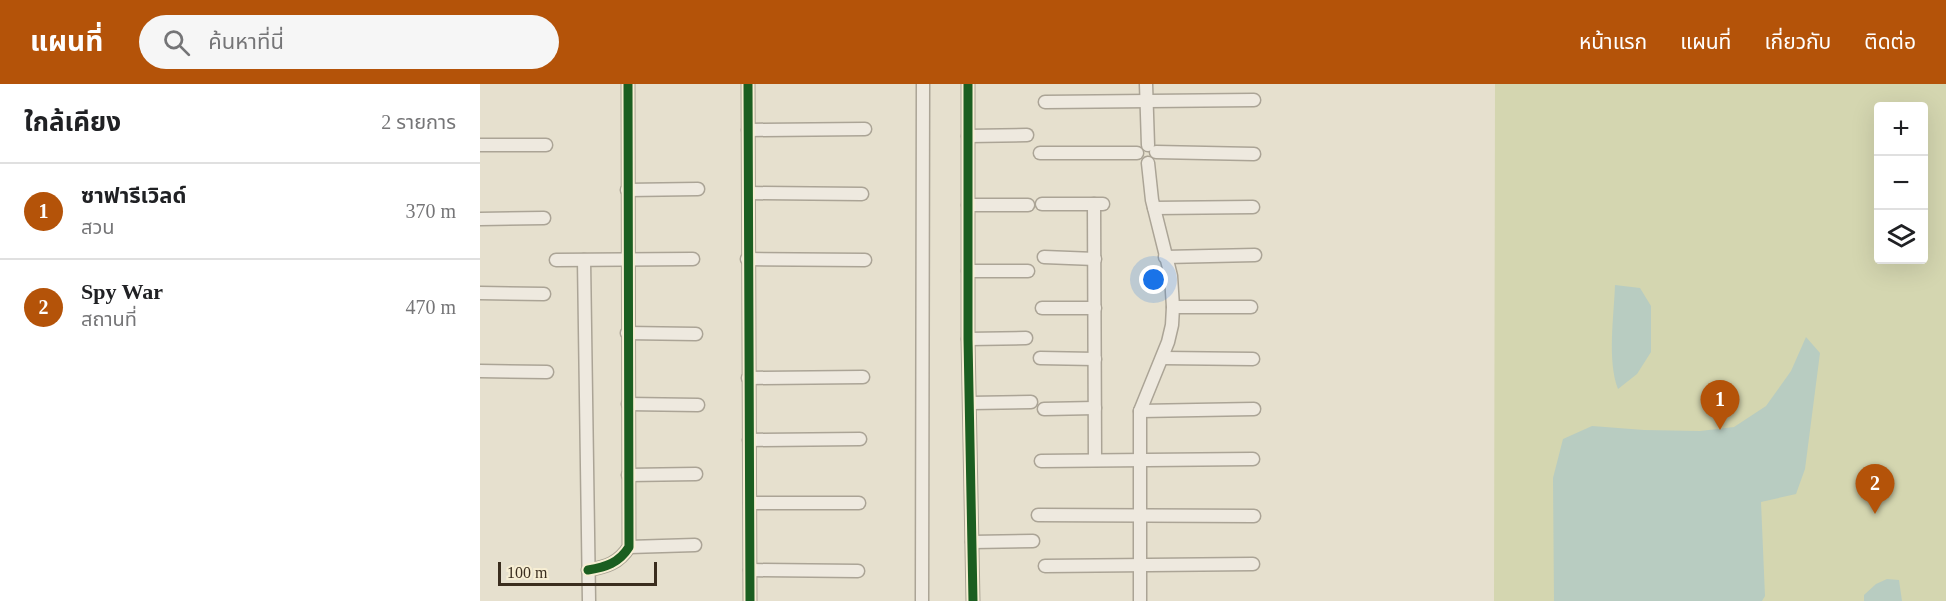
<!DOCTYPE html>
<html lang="th">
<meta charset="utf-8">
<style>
:root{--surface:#fff;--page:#f6f6f6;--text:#202124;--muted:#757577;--line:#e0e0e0;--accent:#b45309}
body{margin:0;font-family:"Times New Roman","Noto Sans Thai",serif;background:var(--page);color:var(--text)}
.controls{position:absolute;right:18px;top:18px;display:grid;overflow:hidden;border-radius:6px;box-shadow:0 6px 24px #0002}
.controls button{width:54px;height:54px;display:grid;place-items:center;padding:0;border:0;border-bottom:2px solid var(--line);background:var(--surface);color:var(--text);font:30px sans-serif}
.scale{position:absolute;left:18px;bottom:15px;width:159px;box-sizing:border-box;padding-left:6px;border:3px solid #3a2d1e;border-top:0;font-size:16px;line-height:21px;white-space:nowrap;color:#3a2d1e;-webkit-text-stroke:4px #f7eed3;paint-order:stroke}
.you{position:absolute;left:674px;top:196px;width:21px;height:21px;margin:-15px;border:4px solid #fff;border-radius:50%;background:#1a73e8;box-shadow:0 0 0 9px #1a73e833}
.badge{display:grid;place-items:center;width:39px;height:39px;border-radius:50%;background:var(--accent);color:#fff;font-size:20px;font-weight:700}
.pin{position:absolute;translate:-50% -50px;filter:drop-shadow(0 2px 3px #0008)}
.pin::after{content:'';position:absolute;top:32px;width:21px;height:18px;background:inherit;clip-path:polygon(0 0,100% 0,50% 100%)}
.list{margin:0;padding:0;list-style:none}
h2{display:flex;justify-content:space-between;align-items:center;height:78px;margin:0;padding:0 24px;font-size:26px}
h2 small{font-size:20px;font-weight:400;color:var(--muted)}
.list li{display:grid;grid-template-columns:39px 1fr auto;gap:18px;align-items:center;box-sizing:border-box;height:96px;padding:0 24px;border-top:2px solid var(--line)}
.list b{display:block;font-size:22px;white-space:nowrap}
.list p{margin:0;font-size:20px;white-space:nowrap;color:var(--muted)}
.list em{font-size:20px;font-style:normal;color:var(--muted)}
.icon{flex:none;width:33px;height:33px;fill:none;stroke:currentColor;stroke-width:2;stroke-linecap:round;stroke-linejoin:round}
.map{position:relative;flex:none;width:1466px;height:517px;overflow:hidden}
header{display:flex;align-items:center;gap:36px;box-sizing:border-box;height:84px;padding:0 30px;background:var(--accent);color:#fff}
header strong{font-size:28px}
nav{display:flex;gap:33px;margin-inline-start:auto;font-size:21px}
.search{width:420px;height:54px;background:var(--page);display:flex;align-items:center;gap:15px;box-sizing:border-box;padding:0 21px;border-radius:33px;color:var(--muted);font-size:22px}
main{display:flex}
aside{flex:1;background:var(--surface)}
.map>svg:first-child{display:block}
.green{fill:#d4d6b0;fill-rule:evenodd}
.water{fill:#b8ccc1}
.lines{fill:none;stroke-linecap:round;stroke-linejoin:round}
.minor-casing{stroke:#aba496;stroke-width:15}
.minor{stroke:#eee9df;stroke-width:12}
.cycleway-casing{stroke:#f7eed3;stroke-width:13}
.cycleway{stroke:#1b5e20;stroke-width:9}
</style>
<header>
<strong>แผนที่</strong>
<div class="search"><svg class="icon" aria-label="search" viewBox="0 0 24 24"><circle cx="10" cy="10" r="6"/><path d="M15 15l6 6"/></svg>ค้นหาที่นี่</div>
<nav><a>หน้าแรก</a><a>แผนที่</a><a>เกี่ยวกับ</a><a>ติดต่อ</a></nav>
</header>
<main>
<aside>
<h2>ใกล้เคียง<small>2 รายการ</small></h2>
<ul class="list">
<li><span class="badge">1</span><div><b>ซาฟารีเวิลด์</b><p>สวน</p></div><em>370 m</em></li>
<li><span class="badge">2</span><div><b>Spy War</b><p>สถานที่</p></div><em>470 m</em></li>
</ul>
</aside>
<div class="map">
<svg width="1466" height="517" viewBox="0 0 1466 517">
<rect width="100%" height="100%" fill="#e6e0ce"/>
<path class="green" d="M 1015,0 L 1466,0 L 1466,517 L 1014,517 ZM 1398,22 L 1444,22 L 1444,176 L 1398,176 Z"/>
<g class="water">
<path d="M 1135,201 L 1160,204 L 1171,222 L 1171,268 L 1157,290 L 1138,305 C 1127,276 1134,232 1135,201 Z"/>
<path d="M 1326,253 L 1340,269 L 1325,385 L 1316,410 L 1281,418 L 1285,512 L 1282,517 L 1074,517 L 1073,394 L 1083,355 L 1112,342 L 1164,346 L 1220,347 L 1254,343 L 1286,322 L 1311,287 Z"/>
<path d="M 1407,495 L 1419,496 L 1422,517 L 1384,517 L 1384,511 L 1396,500 Z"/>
</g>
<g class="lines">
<defs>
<g id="minor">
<path d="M 268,0 L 270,517"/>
<path d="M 488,0 L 488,255 L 493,517"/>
<path d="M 666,0 L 668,61"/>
<path d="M 565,18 L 774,16"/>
<path d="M 268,46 L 385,45"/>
<path d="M 488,52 L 547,51"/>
<path d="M 0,61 L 66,61"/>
<path d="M 676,68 L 774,70"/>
<path d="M 560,69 L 657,69"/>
<path d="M 147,106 L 218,105"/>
<path d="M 269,109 L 382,110"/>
<path d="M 562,120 L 623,120"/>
<path d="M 614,120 L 615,375"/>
<path d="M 488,121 L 548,121"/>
<path d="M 674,124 L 773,123"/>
<path d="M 0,135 L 64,134"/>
<path d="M 564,173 L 615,175"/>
<path d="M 685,173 L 775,171"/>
<path d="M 267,175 L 385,176"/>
<path d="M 76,176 L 213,175"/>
<path d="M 104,176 L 109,517"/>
<path d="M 488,187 L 548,187"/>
<path d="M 0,209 L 64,210"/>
<path d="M 693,223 L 771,223"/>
<path d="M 562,224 L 615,224"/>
<path d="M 147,249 L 216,250"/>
<path d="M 488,255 L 546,254"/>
<path d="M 560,274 L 615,275"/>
<path d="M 683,274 L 773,275"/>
<path d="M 0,287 L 67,288"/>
<path d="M 268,294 L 383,293"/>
<path d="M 490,319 L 551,318"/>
<path d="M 148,320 L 218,321"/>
<path d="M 564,325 L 615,324"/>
<path d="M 660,327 L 774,325"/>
<path d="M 269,356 L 380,355"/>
<path d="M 561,377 L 773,375"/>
<path d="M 148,391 L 216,390"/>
<path d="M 270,419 L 379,419"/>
<path d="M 558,431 L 774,432"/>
<path d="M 492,458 L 553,457"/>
<path d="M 149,463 L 215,461"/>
<path d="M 565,482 L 773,480"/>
<path d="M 108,486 C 126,483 139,479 149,463 L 148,0"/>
<path d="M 270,486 L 378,487"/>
<path d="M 442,517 L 443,0"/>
<path d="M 660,517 L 660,327 L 688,258 L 692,241 L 693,223 L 691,192 L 672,116 L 668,79"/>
</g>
</defs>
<use href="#minor" class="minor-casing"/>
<use href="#minor" class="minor"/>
<defs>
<g id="cycleway">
<path d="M 268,0 L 270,517"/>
<path d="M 488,0 L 488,255 L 493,517"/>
<path d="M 108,486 C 126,483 139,479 149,463 L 148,0"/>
</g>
</defs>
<use href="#cycleway" class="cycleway-casing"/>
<use href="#cycleway" class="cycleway"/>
</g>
</svg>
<div class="controls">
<button>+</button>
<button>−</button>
<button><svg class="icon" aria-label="layers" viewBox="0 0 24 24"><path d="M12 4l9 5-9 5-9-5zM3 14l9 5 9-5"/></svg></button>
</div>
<div class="scale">100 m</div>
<div class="you"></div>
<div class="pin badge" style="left:1240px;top:346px">1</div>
<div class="pin badge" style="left:1395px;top:430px">2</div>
</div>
</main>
